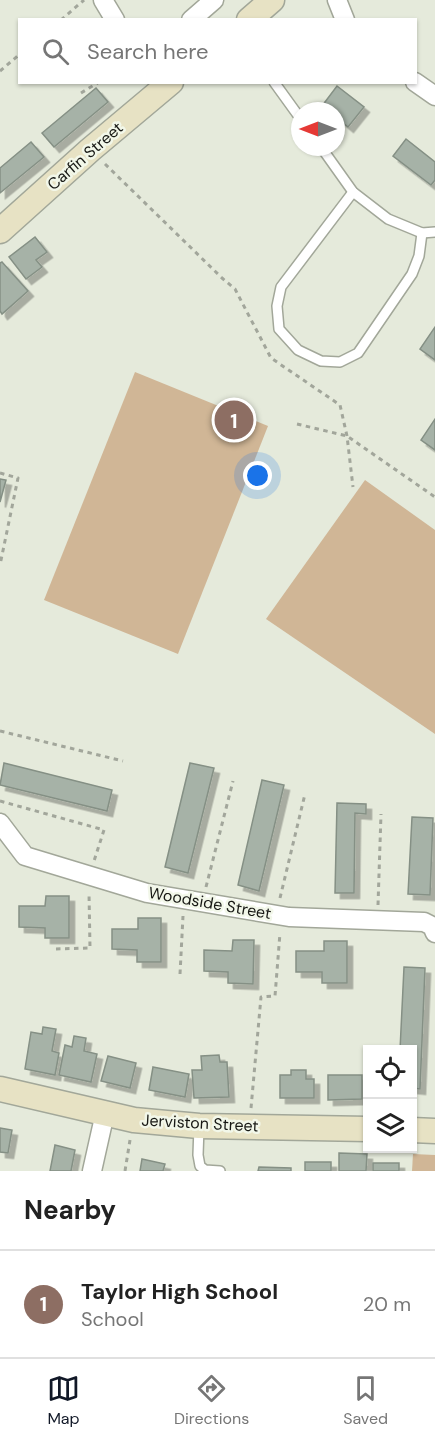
<!DOCTYPE html>
<style>
:root{--surface:#fff;--page:#f6f6f6;--text:#222;--muted:#767676;--line:#e0e0e0;--accent:#111827}
body{margin:0;font-family:"DM Sans",sans-serif;background:var(--page);color:var(--text)}
.controls{position:absolute;right:18px;bottom:18px;display:grid;overflow:hidden;border-radius:0px;box-shadow:0 2px 4px #0004}
.controls button{width:54px;height:54px;display:grid;place-items:center;padding:0;border:0;border-bottom:2px solid var(--line);background:var(--surface);color:var(--text);font:30px sans-serif}
.compass{position:absolute;left:291px;top:102px;width:54px;height:54px;border-radius:50%;background:var(--surface);box-shadow:0 2px 4px #0004;rotate:270deg}
.you{position:absolute;left:258px;top:476px;width:21px;height:21px;margin:-15px;border:4px solid #fff;border-radius:50%;background:#1a73e8;box-shadow:0 0 0 9px #1a73e833}
.badge{display:grid;place-items:center;width:39px;height:39px;border-radius:50%;background:var(--accent);color:#fff;font-size:20px;font-weight:700}
.pin{position:absolute;translate:-50% -50%;border:3px solid #fff;box-shadow:0 2px 6px #0006}
.list{margin:0;padding:0;list-style:none}
h2{display:flex;justify-content:space-between;align-items:center;height:78px;margin:0;padding:0 24px;font-size:26px}
h2 small{font-size:20px;font-weight:400;color:var(--muted)}
.list li{display:grid;grid-template-columns:39px 1fr auto;gap:18px;align-items:center;box-sizing:border-box;height:108px;padding:0 24px;border-top:2px solid var(--line)}
.list b{display:block;font-size:22px;white-space:nowrap}
.list p{margin:0;font-size:20px;white-space:nowrap;color:var(--muted)}
.list em{font-size:20px;font-style:normal;color:var(--muted)}
.icon{flex:none;width:33px;height:33px;fill:none;stroke:currentColor;stroke-width:2;stroke-linecap:round;stroke-linejoin:round}
.map{position:relative;flex:none;width:435px;height:1171px;overflow:hidden}
.search{position:absolute;background:var(--surface);box-shadow:0 2px 4px #0004;left:18px;right:18px;top:18px;height:66px;display:flex;align-items:center;gap:15px;box-sizing:border-box;padding:0 21px;border-radius:0px;color:var(--muted);font-size:22px}
.sheet{height:186px;background:var(--surface)}
nav{display:flex;justify-content:space-around;align-items:center;box-sizing:border-box;height:84px;border-top:2px solid var(--line);background:var(--surface);font-size:16px;color:var(--muted)}
nav a{display:grid;justify-items:center;gap:3px}
nav .on{color:var(--accent)}
.map>svg:first-child{display:block}
.green{fill:#d0b696}
.building{fill:#a6b2a7;stroke:#859085;stroke-width:1.5;filter:url(#shadow)}
.lines{fill:none;stroke-linecap:round;stroke-linejoin:round}
.service-casing{stroke:#a2a799;stroke-width:12}
.minor-casing{stroke:#a2a799;stroke-width:21}
.secondary-casing{stroke:#a2a799;stroke-width:27}
.path{stroke:#a2a69b;stroke-width:3;stroke-dasharray:4.5 4.5;stroke-linecap:butt}
.service{stroke:#fff;stroke-width:9}
.minor{stroke:#fff;stroke-width:18}
.secondary{stroke:#e7e2c4;stroke-width:24}
.labels{text-anchor:middle;dominant-baseline:central;stroke-width:5;stroke-linejoin:round;paint-order:stroke}
.street-label{font-size:16px;fill:#171814;stroke:#f2f7e9}
</style>
<div class="map">
<svg width="435" height="1171" viewBox="0 0 435 1171">
<defs>
<filter id="shadow"><feDropShadow dx="5.5" dy="5.5" stdDeviation="0" flood-color="#0004"/></filter>
</defs>
<rect width="100%" height="100%" fill="#e5eadb"/>
<g class="green">
<path d="M 135,372 L 268,426 L 178,654 L 44,600 Z"/>
<path d="M 365,480 L 435,530 L 435,734 L 266,619 Z"/>
<path d="M 413,1154 L 435,1155 L 435,1171 L 412,1171 Z"/>
</g>
<g class="building">
<path d="M 337,86 L 364,107 L 348,127 L 336,117 L 336,111 L 328,111 L 322,106 Z"/>
<path d="M 96,88 L 108,102 L 54,147 L 42,133 Z"/>
<path d="M 406,139 L 435,162 L 435,180 L 431,185 L 393,156 Z"/>
<path d="M 31,142 L 44,157 L 0,193 L 0,168 Z"/>
<path d="M 35,237 L 47,252 L 36,260 L 42,267 L 26,279 L 9,257 Z"/>
<path d="M 2,262 L 28,291 L 2,314 L 0,311 L 0,263 Z"/>
<path d="M 435,327 L 435,360 L 420,349 Z"/>
<path d="M 435,419 L 435,450 L 421,440 Z"/>
<path d="M 0,479 L 6,480 L 0,502 Z"/>
<path d="M 4,763 L 112,790 L 107,811 L 0,785 Z"/>
<path d="M 190,763 L 214,768 L 188,873 L 165,867 Z"/>
<path d="M 262,780 L 284,785 L 259,891 L 238,885 Z"/>
<path d="M 337,803 L 366,804 L 366,814 L 355,813 L 354,893 L 335,893 Z"/>
<path d="M 412,817 L 433,818 L 430,895 L 408,894 Z"/>
<path d="M 46,896 L 69,896 L 69,938 L 45,938 L 45,928 L 19,927 L 19,906 L 45,906 Z"/>
<path d="M 138,918 L 161,918 L 161,962 L 137,962 L 137,950 L 112,949 L 112,929 L 138,929 Z"/>
<path d="M 233,940 L 254,940 L 253,984 L 228,983 L 228,972 L 204,971 L 204,950 L 232,951 Z"/>
<path d="M 324,941 L 347,941 L 347,983 L 322,983 L 322,972 L 296,972 L 296,951 L 324,951 Z"/>
<path d="M 404,967 L 425,968 L 420,1089 L 412,1088 L 412,1050 L 400,1050 Z"/>
<path d="M 43,1027 L 56,1029 L 52,1051 L 59,1053 L 55,1075 L 25,1069 L 31,1032 L 42,1034 Z"/>
<path d="M 74,1036 L 86,1038 L 84,1051 L 97,1054 L 91,1082 L 59,1075 L 65,1045 L 72,1047 Z"/>
<path d="M 219,1055 L 220,1062 L 227,1062 L 229,1097 L 194,1098 L 192,1070 L 202,1070 L 201,1056 Z"/>
<path d="M 108,1056 L 136,1063 L 130,1088 L 101,1081 Z"/>
<path d="M 153,1067 L 189,1074 L 185,1097 L 149,1090 Z"/>
<path d="M 291,1070 L 306,1070 L 306,1079 L 314,1079 L 314,1098 L 280,1098 L 280,1075 L 291,1075 Z"/>
<path d="M 328,1075 L 362,1075 L 362,1099 L 328,1100 Z"/>
<path d="M 0,1128 L 12,1130 L 8,1153 L 0,1152 Z"/>
<path d="M 55,1145 L 75,1150 L 71,1171 L 50,1171 Z"/>
<path d="M 339,1153 L 367,1154 L 366,1171 L 339,1171 Z"/>
<path d="M 142,1159 L 165,1164 L 163,1171 L 140,1171 Z"/>
<rect x="305" y="1162" width="26" height="9"/>
<rect x="373" y="1163" width="26" height="8"/>
<path d="M 259,1167 L 291,1168 L 291,1171 L 258,1171 Z"/>
</g>
<g class="lines">
<defs>
<g id="service">
<path d="M 274,82 L 300,118"/>
<path d="M 321,147 L 353,192 L 388,219 L 422,233 L 435,232"/>
<path d="M 353,192 L 281,287 L 277,306 L 279,329 L 298,350 L 321,361 L 340,362 L 358,353 L 412,274 L 419,256 L 422,233"/>
<path d="M 199,1127 L 198,1155 L 200,1166 L 205,1170 L 220,1171"/>
</g>
<g id="minor">
<path d="M 103,0 L 115,20"/>
<path d="M 337,0 L 345,20"/>
<path d="M 191,20 L 214,0"/>
<path d="M 415,82 L 435,96"/>
<path d="M 0,823 L 25,856 L 147,893 L 289,917 L 424,922 L 432,926 L 435,933"/>
<path d="M 92,1171 L 105,1113"/>
</g>
<g id="secondary">
<path d="M 249,20 L 272,0"/>
<path d="M 0,231 L 90,150 L 171,82"/>
<path d="M 0,1089 L 134,1120 L 199,1126 L 368,1129"/>
<path d="M 412,1130 L 435,1131"/>
</g>
</defs>
<use href="#service" class="service-casing"/>
<use href="#minor" class="minor-casing"/>
<use href="#secondary" class="secondary-casing"/>
<g class="path">
<path d="M 61,20 L 84,0"/>
<path d="M 0,71 L 20,54"/>
<path d="M 81,93 L 99,82"/>
<path d="M 105,164 L 222,278 L 235,289 L 271,358 L 340,405 L 347,436 L 353,487"/>
<path d="M 297,424 L 347,436 L 435,497"/>
<path d="M 0,473 L 18,478 L 0,565"/>
<path d="M 0,731 L 123,761"/>
<path d="M 0,801 L 104,830 L 94,861"/>
<path d="M 206,887 L 233,781"/>
<path d="M 280,898 L 305,794"/>
<path d="M 378,905 L 381,814"/>
<path d="M 56,949 L 90,948 L 89,893"/>
<path d="M 180,974 L 183,916"/>
<path d="M 251,1108 L 261,997 L 275,996 L 280,933"/>
<path d="M 125,1171 L 130,1140"/>
</g>
<use href="#service" class="service"/>
<use href="#minor" class="minor"/>
<use href="#secondary" class="secondary"/>
</g>
<g class="labels">
<g class="street-label">
<text transform="translate(85 156) rotate(-41)">Carfin Street</text>
<text transform="translate(210 903) rotate(10)">Woodside Street</text>
<text transform="translate(200 1123) rotate(3)">Jerviston Street</text>
</g>
</g>
</svg>
<div class="controls">
<button><svg class="icon" aria-label="locate" viewBox="0 0 24 24"><circle cx="12" cy="12" r="6"/><path d="M12 2v4M12 18v4M2 12h4M18 12h4"/></svg></button>
<button><svg class="icon" aria-label="layers" viewBox="0 0 24 24"><path d="M12 4l9 5-9 5-9-5zM3 14l9 5 9-5"/></svg></button>
</div>
<svg class="compass" viewBox="-18 -18 36 36"><path d="M0-13l5 13h-10z" fill="#e53935"/><path d="M0 13l5-13h-10z" fill="#767676"/></svg>
<div class="you"></div>
<div class="pin badge" style="left:234px;top:420px;background:#8d6e63">1</div>
<div class="search"><svg class="icon" aria-label="search" viewBox="0 0 24 24"><circle cx="10" cy="10" r="6"/><path d="M15 15l6 6"/></svg>Search here</div>
</div>
<section class="sheet">
<h2>Nearby<small></small></h2>
<ul class="list">
<li><span class="badge" style="background:#8d6e63">1</span><div><b>Taylor High School</b><p>School</p></div><em>20 m</em></li>
</ul>
</section>
<nav>
<a class="on"><svg class="icon" aria-label="map" viewBox="0 0 24 24"><path d="M3 6l6-2 6 2 6-2v14l-6 2-6-2-6 2zM9 4v14M15 6v14"/></svg>Map</a>
<a><svg class="icon" aria-label="directions" viewBox="0 0 24 24"><path d="M12 3l9 9-9 9-9-9zM9 14v-3h6M13 9l2 2-2 2"/></svg>Directions</a>
<a><svg class="icon" aria-label="saved" viewBox="0 0 24 24"><path d="M7 4h10v16l-5-4-5 4z"/></svg>Saved</a>
</nav>
